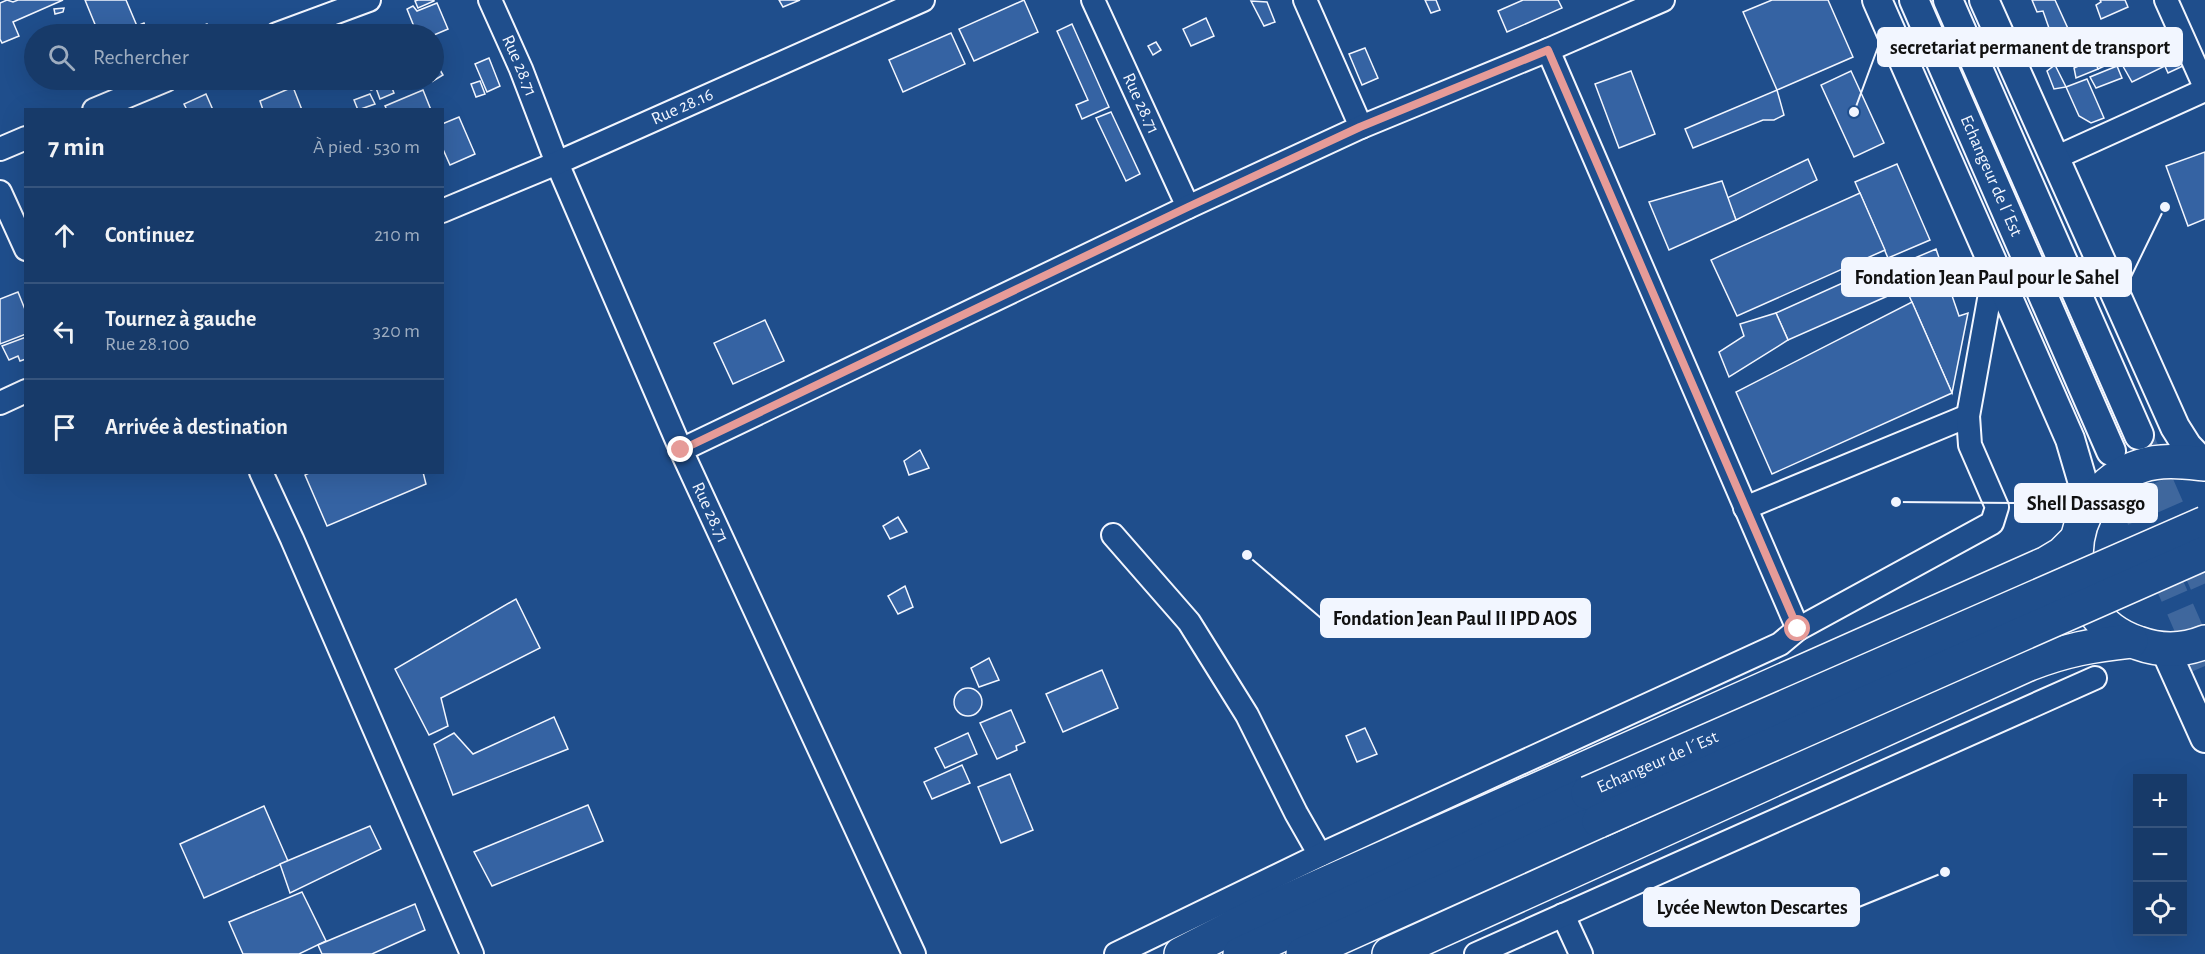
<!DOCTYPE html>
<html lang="fr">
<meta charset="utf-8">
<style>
:root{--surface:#173a69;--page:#244571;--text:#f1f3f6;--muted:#9eadc0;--line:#36547d}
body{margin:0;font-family:"Alegreya Sans",sans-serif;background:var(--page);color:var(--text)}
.controls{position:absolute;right:18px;bottom:18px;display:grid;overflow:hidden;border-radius:0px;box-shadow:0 6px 24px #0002}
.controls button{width:54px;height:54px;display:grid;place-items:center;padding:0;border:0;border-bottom:2px solid var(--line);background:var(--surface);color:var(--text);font:30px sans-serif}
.stop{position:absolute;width:18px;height:18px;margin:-14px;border:4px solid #e69b98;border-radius:50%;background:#fff}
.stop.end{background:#e69b98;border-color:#fff;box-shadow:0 2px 6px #0008}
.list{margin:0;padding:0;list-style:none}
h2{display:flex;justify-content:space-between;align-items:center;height:78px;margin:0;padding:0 24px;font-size:26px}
h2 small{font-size:20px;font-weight:400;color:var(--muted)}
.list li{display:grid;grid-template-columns:39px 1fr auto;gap:18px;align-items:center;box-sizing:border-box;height:96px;padding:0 24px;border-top:2px solid var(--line)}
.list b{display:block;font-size:22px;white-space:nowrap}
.list p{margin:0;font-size:20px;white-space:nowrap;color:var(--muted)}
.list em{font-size:20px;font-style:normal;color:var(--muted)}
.icon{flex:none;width:33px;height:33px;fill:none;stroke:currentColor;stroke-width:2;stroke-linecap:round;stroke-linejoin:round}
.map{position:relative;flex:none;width:2205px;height:954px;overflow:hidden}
.search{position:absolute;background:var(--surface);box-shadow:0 6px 24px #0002;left:24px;top:24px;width:420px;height:66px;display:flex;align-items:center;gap:15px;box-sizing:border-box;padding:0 21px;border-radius:33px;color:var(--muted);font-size:22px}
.panel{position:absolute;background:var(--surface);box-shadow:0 6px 24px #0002;left:24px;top:108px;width:420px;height:366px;border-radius:0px}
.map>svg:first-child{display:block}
.building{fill:#3563a3;stroke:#f2f6ff;stroke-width:1.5}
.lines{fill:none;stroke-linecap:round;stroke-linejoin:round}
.major-tunnel{stroke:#3f679d;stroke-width:28;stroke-dasharray:28 14;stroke-linecap:butt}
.minor-casing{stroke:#f2f6ff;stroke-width:26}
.major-casing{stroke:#f2f6ff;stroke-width:32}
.highway-casing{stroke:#f2f6ff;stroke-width:36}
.minor{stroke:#1f4e8c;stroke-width:22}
.major{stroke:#1f4e8c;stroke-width:28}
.highway{stroke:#1f4e8c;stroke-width:33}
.highway-bridge-casing{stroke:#f2f6ff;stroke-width:36;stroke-linecap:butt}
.highway-bridge{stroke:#1f4e8c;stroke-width:33}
.route{stroke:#e69b98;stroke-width:8}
.labels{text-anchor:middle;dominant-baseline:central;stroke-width:4.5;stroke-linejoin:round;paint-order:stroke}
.street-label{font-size:18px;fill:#f2f6ff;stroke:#1f4e8c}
.leader{fill:none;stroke:#f2f6ff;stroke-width:2}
.callout-dot{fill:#f2f6ff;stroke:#1f4e8c;stroke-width:2}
.callout{fill:#f2f6ff;stroke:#f2f6ff;stroke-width:2}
.callout-label{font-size:20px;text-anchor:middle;font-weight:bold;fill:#111}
</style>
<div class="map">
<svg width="2205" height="954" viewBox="0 0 2205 954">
<rect width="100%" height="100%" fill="#1f4e8c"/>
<g class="building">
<path d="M 7,0 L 13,2 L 18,0 L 63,0 L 13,22 L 19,36 L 2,43 L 0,39 L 0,3 Z"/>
<path d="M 85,0 L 126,0 L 137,26 L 144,23 L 147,31 L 137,34 L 125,34 L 124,31 L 114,34 L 99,34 Z"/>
<path d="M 418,0 L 434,0 L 434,1 L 418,8 L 415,1 Z"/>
<path d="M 779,0 L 800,0 L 783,7 Z"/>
<path d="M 1024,0 L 1038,32 L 974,61 L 959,29 Z"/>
<path d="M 1425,0 L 1436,0 L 1440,10 L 1431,13 Z"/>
<path d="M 1523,0 L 1558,0 L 1562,8 L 1507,32 L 1498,11 Z"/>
<path d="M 1772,0 L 1828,0 L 1853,57 L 1777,90 L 1743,12 Z"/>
<path d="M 2032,0 L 2055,0 L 2070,33 L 2050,44 L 2046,38 L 2050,31 L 2043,11 L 2037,12 Z"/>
<path d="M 2100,0 L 2125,0 L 2128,7 L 2101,19 L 2096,5 L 2101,2 Z"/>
<path d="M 1251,1 L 1267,2 L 1275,22 L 1264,26 Z"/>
<path d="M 437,3 L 448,29 L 434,35 L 417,34 L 407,9 L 413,6 L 417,11 Z"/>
<path d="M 64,8 L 63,12 L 55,14 L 54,9 Z"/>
<path d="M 1206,18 L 1214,36 L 1191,46 L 1183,29 Z"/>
<path d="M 207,24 L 211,34 L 182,34 Z"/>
<path d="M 1072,24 L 1109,107 L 1082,119 L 1076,105 L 1088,100 L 1057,31 Z"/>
<path d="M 60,25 L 65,25 L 66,34 L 61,34 Z"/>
<path d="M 951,33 L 965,64 L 903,92 L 889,60 Z"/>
<path d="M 2104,34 L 2115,61 L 2098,69 L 2086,41 Z"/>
<path d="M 1156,42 L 1161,50 L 1153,55 L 1148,46 Z"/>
<path d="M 2179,46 L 2185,65 L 2168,73 L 2160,55 Z"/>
<path d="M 2156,47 L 2165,66 L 2132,82 L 2120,61 Z"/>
<path d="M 1365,48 L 1378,78 L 1362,85 L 1349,54 Z"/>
<path d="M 489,58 L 500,86 L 487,92 L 475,64 Z"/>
<path d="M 2094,59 L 2098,69 L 2076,78 L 2074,68 Z"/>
<path d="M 2055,65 L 2066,87 L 2054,89 L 2047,71 Z"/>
<path d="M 2117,66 L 2122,78 L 2096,88 L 2090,77 Z"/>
<path d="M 440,70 L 443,75 L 433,81 L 434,73 Z"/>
<path d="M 1631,71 L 1655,134 L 1619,148 L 1595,84 Z"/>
<path d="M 1851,71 L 1884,143 L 1854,157 L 1821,85 Z"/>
<path d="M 2087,79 L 2104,118 L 2091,123 L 2079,116 L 2066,87 Z"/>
<path d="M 367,80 L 377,80 L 380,87 L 371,90 Z"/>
<path d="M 480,81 L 485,94 L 476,97 L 471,84 Z"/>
<path d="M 390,83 L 394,93 L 380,99 L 376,88 Z"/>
<path d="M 293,87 L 302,110 L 263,110 L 260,101 Z"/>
<path d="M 423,90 L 431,110 L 387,110 L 385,106 Z"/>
<path d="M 1777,90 L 1784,115 L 1774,120 L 1763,120 L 1693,148 L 1685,129 Z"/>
<path d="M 206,94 L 213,110 L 187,110 L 184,104 Z"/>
<path d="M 370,94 L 375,104 L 358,110 L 354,100 Z"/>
<path d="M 1111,112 L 1140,174 L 1126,181 L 1096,118 Z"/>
<path d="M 459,117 L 475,154 L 450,165 L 442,147 L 442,124 Z"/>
<path d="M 2205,152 L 2205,219 L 2188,226 L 2166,166 Z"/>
<path d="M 1808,159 L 1817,180 L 1736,220 L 1727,198 Z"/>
<path d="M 1897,164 L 1930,240 L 1888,258 L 1855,182 Z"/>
<path d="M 1722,181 L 1736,220 L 1669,250 L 1649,202 Z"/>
<path d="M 1860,193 L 1885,250 L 1737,316 L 1711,260 Z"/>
<path d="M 1936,249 L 1959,316 L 1968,313 L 1952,393 L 1896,266 Z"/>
<path d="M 1887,263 L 1899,291 L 1788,340 L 1776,313 Z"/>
<path d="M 18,292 L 26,312 L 26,334 L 0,344 L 0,299 Z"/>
<path d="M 1912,302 L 1952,393 L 1772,474 L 1736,392 Z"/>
<path d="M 1776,313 L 1788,340 L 1729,377 L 1719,352 L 1744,336 L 1740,324 Z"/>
<path d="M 765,320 L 784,361 L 733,384 L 714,343 Z"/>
<path d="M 26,337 L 26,359 L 20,361 L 18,356 L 9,360 L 2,346 Z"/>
<path d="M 920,450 L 929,468 L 909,475 L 904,461 Z"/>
<path d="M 311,472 L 423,472 L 426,484 L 327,526 L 305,475 Z"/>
<path d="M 898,517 L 907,532 L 890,539 L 883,526 Z"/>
<path d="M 905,586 L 913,607 L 898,614 L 888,596 Z"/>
<path d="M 516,599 L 540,648 L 441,698 L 448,726 L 429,735 L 395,669 Z"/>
<path d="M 989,658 L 999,680 L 979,687 L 971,668 Z"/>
<path d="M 1102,670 L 1118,708 L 1063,732 L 1046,694 Z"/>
<circle cx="968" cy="702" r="14"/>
<path d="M 1011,710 L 1025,742 L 1016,746 L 1017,750 L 997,759 L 980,723 Z"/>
<path d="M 554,717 L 568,749 L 453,795 L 434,744 L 454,733 L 473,754 Z"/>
<path d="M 1365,728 L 1377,754 L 1357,762 L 1346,736 Z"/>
<path d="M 968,733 L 977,754 L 945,768 L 935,748 Z"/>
<path d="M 962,765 L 970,783 L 932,799 L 924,782 Z"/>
<path d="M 1010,774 L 1033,830 L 1001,843 L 978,787 Z"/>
<path d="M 588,805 L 603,841 L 492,886 L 474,852 Z"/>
<path d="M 264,806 L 288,861 L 204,898 L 180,844 Z"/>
<path d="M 370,826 L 381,849 L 290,893 L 280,864 Z"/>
<path d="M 302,892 L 326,941 L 299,954 L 243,954 L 229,922 Z"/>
<path d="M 415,904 L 425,930 L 372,954 L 322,954 L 318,945 Z"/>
</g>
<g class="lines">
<g class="major-tunnel">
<path d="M 2142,443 L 2205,587"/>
<path d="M 2113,455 L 2205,666"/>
</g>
<defs>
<g id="minor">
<path id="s1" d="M 490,0 L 521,69 L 557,163 L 681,450 L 914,954"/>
<path id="s2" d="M 1093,0 L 1188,207"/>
<path d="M 1305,0 L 1361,127"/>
<path d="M 2166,0 L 2205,87"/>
<path d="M 277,34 L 369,0"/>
<path d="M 1548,50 L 1798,629"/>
<path d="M 94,110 L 166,80"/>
<path d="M 0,149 L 26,138"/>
<path d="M 2055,158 L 2205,90"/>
<path d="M 0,192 L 26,249"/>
<path id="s3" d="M 442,211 L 557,163 L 923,0"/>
<path d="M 0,403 L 26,391"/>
<path d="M 681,450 L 1188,207 L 1361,127 L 1548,50 L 1663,0"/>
<path d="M 261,472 L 292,539 L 472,954"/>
<path d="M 1745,508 L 1968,416"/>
<path d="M 1113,535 L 1189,622 L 1247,715 L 1296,813 L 1320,855"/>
<path d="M 1563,915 L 1581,954"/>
<path d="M 1116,954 L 1320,855 L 1780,644 L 1798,629 L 1992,523 L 1997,507 L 1970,445 L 1968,416 L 1995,266"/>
<path d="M 1476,954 L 2095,678"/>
</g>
<g id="major">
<path d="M 1877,0 L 2070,439 L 2085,490 L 2081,524"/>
<path id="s4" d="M 1914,0 L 2111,451"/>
<path d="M 1948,0 L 2139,435"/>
<path d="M 1984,0 L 2175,427 L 2187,446 L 2204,464"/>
<path d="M 2165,649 L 2205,738"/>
</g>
<g id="highway">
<path d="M 2205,464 C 2184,462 2162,459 2141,466 C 2057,492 2053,615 2138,643 C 2160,651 2183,651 2205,642"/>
<path d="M 1181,954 L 1264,911 L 2047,563 L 2062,554 L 2076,540"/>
<path d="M 1240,954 L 1588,793"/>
<path d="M 1303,954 L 1599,821"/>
<path d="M 1389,954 L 2029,664 C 2065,650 2093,645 2131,641"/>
</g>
</defs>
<use href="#minor" class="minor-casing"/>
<use href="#major" class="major-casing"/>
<use href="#highway" class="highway-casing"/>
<use href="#minor" class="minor"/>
<use href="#major" class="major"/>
<use href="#highway" class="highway"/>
<defs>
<g id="highway-bridge">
<path id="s5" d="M 1588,793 L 2205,523"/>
<path d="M 1599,821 L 2205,553"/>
</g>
</defs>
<use href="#highway-bridge" class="highway-bridge-casing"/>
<use href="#highway-bridge" class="highway-bridge"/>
</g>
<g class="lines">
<path class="route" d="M 681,450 L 1188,207 L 1360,127 L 1548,50 L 1798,629"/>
</g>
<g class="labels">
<g class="street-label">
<text stroke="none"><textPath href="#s1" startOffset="72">Rue 28.71</textPath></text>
<text stroke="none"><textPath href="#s2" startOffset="114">Rue 28.71</textPath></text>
<text stroke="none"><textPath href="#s3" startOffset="262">Rue 28.16</textPath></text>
<text stroke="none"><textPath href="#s4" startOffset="192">Echangeur de l´Est</textPath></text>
<text stroke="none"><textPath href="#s1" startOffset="558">Rue 28.71</textPath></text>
<text stroke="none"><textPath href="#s5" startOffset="76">Echangeur de l´Est</textPath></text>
</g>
</g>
<path class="leader" d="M1854 112L1878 47M2165 207L2131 277M1896 502L2015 503M1247 555L1321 618M1945 872L1859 907"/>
<g class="callout-dot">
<circle cx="1854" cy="112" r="6"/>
<circle cx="2165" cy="207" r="6"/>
<circle cx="1896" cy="502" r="6"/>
<circle cx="1247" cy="555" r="6"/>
<circle cx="1945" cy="872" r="6"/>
</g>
<g class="callout">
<rect x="1878" y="28" width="304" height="38" rx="6"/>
<rect x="1842" y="258" width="289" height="38" rx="6"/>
<rect x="2015" y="484" width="142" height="38" rx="6"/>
<rect x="1321" y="599" width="269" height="38" rx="6"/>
<rect x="1644" y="888" width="215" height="38" rx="6"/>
</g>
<g class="callout-label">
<text x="2030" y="54">secretariat permanent de transport</text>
<text x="1987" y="284">Fondation Jean Paul pour le Sahel</text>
<text x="2086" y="510">Shell Dassasgo</text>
<text x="1455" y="625">Fondation Jean Paul II IPD AOS</text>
<text x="1752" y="914">Lycée Newton Descartes</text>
</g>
</svg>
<div class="controls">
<button>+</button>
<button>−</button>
<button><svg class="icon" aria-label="locate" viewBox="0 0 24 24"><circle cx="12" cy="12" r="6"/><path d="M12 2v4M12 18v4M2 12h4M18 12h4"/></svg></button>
</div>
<div class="stop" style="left:1798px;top:629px"></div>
<div class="stop end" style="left:681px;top:450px"></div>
<div class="search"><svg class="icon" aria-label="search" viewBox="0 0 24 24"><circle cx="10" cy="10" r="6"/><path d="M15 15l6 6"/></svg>Rechercher</div>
<section class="panel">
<h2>7 min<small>À pied · 530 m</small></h2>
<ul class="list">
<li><svg class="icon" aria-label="ahead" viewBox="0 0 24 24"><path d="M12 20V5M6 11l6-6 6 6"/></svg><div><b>Continuez</b></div><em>210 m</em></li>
<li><svg class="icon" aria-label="left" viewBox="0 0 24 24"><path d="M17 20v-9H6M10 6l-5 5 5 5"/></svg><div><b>Tournez à gauche</b><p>Rue 28.100</p></div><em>320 m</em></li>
<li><svg class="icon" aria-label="arrive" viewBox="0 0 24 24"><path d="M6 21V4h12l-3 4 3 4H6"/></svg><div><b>Arrivée à destination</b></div></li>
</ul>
</section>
</div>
